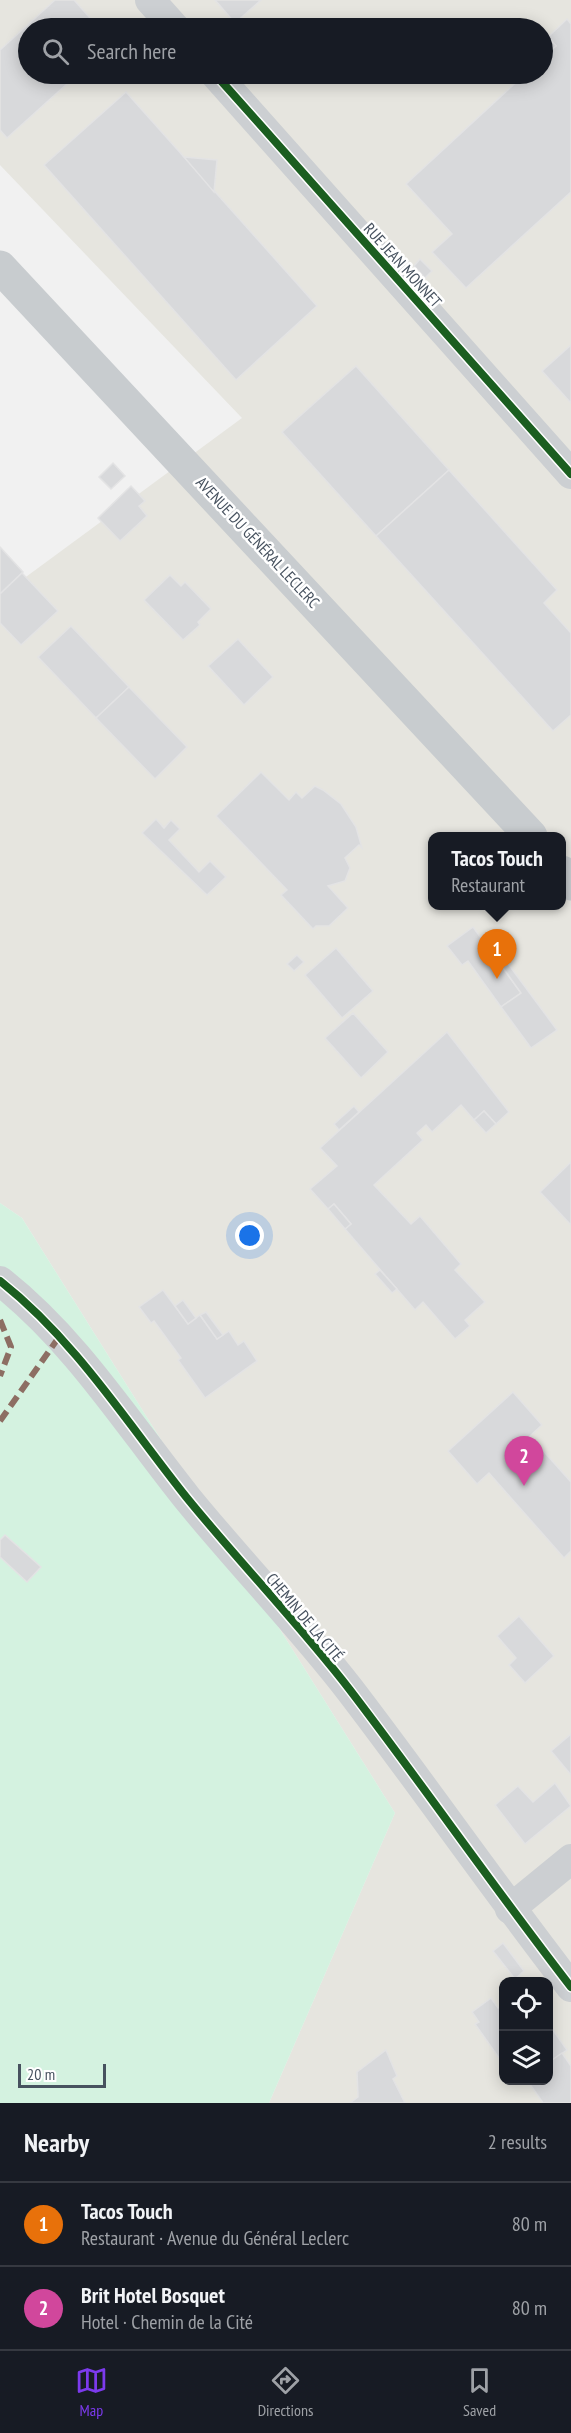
<!DOCTYPE html>
<meta charset="utf-8">
<style>
:root{--surface:#171b24;--page:#20242c;--text:#f1f3f6;--muted:#9ea1a6;--line:#363941;--accent:#7c3aed}
body{margin:0;font-family:"PT Sans Narrow",sans-serif;background:var(--page);color:var(--text)}
.controls{position:absolute;right:18px;bottom:18px;display:grid;overflow:hidden;border-radius:12px;box-shadow:0 3px 15px #0003}
.controls button{width:54px;height:54px;display:grid;place-items:center;padding:0;border:0;border-bottom:2px solid var(--line);background:var(--surface);color:var(--text);font:30px sans-serif}
.scale{position:absolute;left:18px;bottom:15px;width:88px;box-sizing:border-box;padding-left:6px;border:3px solid #47525f;border-top:0;font-size:16px;line-height:21px;white-space:nowrap;color:#47525f;-webkit-text-stroke:4px #fff;paint-order:stroke}
.you{position:absolute;left:250px;top:1236px;width:21px;height:21px;margin:-15px;border:4px solid #fff;border-radius:50%;background:#1a73e8;box-shadow:0 0 0 9px #1a73e833}
.badge{display:grid;place-items:center;width:39px;height:39px;border-radius:50%;background:var(--accent);color:#fff;font-size:20px;font-weight:700}
.pin{position:absolute;translate:-50% -50px;filter:drop-shadow(0 2px 3px #0008)}
.pin::after{content:'';position:absolute;top:32px;width:21px;height:18px;background:inherit;clip-path:polygon(0 0,100% 0,50% 100%)}
.popup{position:absolute;left:428px;top:832px;width:138px;height:78px;box-sizing:border-box;display:grid;place-content:center;border-radius:12px;background:var(--surface);filter:drop-shadow(0 2px 4px #0005);font-size:20px;white-space:nowrap;color:var(--muted)}
.popup b{font-size:22px;color:var(--text)}
.popup::after{content:'';position:absolute;left:50%;top:100%;margin-left:-12px;border:12px solid transparent;border-top-color:var(--surface)}
.list{margin:0;padding:0;list-style:none}
h2{display:flex;justify-content:space-between;align-items:center;height:78px;margin:0;padding:0 24px;font-size:26px}
h2 small{font-size:20px;font-weight:400;color:var(--muted)}
.list li{display:grid;grid-template-columns:39px 1fr auto;gap:18px;align-items:center;box-sizing:border-box;height:84px;padding:0 24px;border-top:2px solid var(--line)}
.list b{display:block;font-size:22px;white-space:nowrap}
.list p{margin:0;font-size:20px;white-space:nowrap;color:var(--muted)}
.list em{font-size:20px;font-style:normal;color:var(--muted)}
.icon{flex:none;width:33px;height:33px;fill:none;stroke:currentColor;stroke-width:2;stroke-linecap:round;stroke-linejoin:round}
.map{position:relative;flex:none;width:571px;height:2103px;overflow:hidden}
.search{position:absolute;background:var(--surface);box-shadow:0 3px 15px #0003;left:18px;right:18px;top:18px;height:66px;display:flex;align-items:center;gap:15px;box-sizing:border-box;padding:0 21px;border-radius:33px;color:var(--muted);font-size:22px}
.sheet{height:246px;background:var(--surface)}
nav{display:flex;justify-content:space-around;align-items:center;box-sizing:border-box;height:84px;border-top:2px solid var(--line);background:var(--surface);font-size:16px;color:var(--muted)}
nav a{display:grid;justify-items:center;gap:3px}
nav .on{color:var(--accent)}
.map>svg:first-child{display:block}
.commercial{fill:#e6e5df;fill-rule:evenodd}
.green{fill:#d4f2e0}
.building{fill:#d8d9db;stroke:#e3e3e4;stroke-width:1.5}
.lines{fill:none;stroke-linecap:round;stroke-linejoin:round}
.minor{stroke:#cccfd2;stroke-width:30}
.major{stroke:#c8cccf;stroke-width:33}
.quiet{stroke:#8d6e63;stroke-width:6;stroke-dasharray:12 6;stroke-linecap:butt}
.cycleway-casing{stroke:#fff;stroke-width:11}
.cycleway{stroke:#1b5e20;stroke-width:8}
.labels{text-anchor:middle;dominant-baseline:central;stroke-width:5;stroke-linejoin:round;paint-order:stroke}
.street-label{font-size:16px;fill:#47525f;stroke:#fff}
</style>
<div class="map">
<svg width="571" height="2103" viewBox="0 0 571 2103">
<rect width="100%" height="100%" fill="#f1f1f1"/>
<path class="commercial" d="M 0,0 L 571,0 L 571,2103 L 269,2103 L 395,1813 L 22,1218 L 0,1203 L 0,596 L 242,418 L 0,165 ZM 28,28 L 542,28 L 542,74 L 28,74 ZM 432,836 L 562,836 L 562,906 L 432,906 ZM 504,1982 L 548,1982 L 548,2080 L 504,2080 Z"/>
<path class="green" d="M 0,1203 L 22,1218 L 395,1813 L 269,2103 L 0,2103 Z"/>
<g class="building">
<path d="M 55,0 L 74,0 L 99,28 L 28,28 L 28,74 L 78,74 L 7,138 L 0,130 L 0,50 Z"/>
<path d="M 215,0 L 261,0 L 235,23 Z"/>
<path d="M 567,19 L 571,24 L 571,192 L 466,288 L 432,252 L 452,234 L 406,184 L 525,74 L 542,74 L 542,57 L 556,46 L 548,37 Z"/>
<path d="M 548,37 L 556,46 L 542,57 L 542,41 Z"/>
<path d="M 126,92 L 317,306 L 236,380 L 44,165 Z"/>
<path d="M 184,157 L 217,160 L 214,192 Z"/>
<path d="M 420,259 L 432,271 L 425,278 L 414,266 Z"/>
<path d="M 571,345 L 571,403 L 542,371 Z"/>
<path d="M 356,366 L 449,470 L 376,536 L 282,432 Z"/>
<path d="M 113,463 L 125,476 L 111,489 L 99,477 Z"/>
<path d="M 449,470 L 557,590 L 544,603 L 571,633 L 571,715 L 553,731 L 376,536 Z"/>
<path d="M 131,486 L 145,501 L 139,506 L 147,516 L 120,541 L 98,518 Z"/>
<path d="M 0,547 L 23,572 L 0,594 Z"/>
<path d="M 22,573 L 58,611 L 21,645 L 0,623 L 0,594 Z"/>
<path d="M 170,575 L 181,586 L 185,582 L 211,609 L 198,622 L 200,625 L 183,640 L 144,600 Z"/>
<path d="M 71,626 L 129,687 L 96,718 L 38,657 Z"/>
<path d="M 238,639 L 273,677 L 244,705 L 208,666 Z"/>
<path d="M 129,687 L 187,747 L 155,779 L 96,718 Z"/>
<path d="M 261,772 L 289,800 L 296,792 L 302,798 L 315,786 L 323,790 L 341,804 L 356,827 L 362,848 L 359,845 L 345,858 L 350,868 L 345,881 L 328,886 L 348,908 L 329,926 L 316,926 L 313,929 L 281,895 L 287,890 L 216,816 Z"/>
<path d="M 156,819 L 164,828 L 171,820 L 180,829 L 169,840 L 199,872 L 210,861 L 226,877 L 207,895 L 142,833 Z"/>
<path d="M 473,927 L 521,993 L 501,1007 L 468,961 L 462,965 L 447,946 Z"/>
<path d="M 336,948 L 373,991 L 342,1018 L 305,975 Z"/>
<path d="M 297,955 L 304,962 L 294,971 L 287,964 Z"/>
<path d="M 506,961 L 557,1030 L 531,1048 L 501,1007 L 521,993 L 501,965 Z"/>
<path d="M 353,1013 L 388,1052 L 361,1078 L 325,1038 Z"/>
<path d="M 447,1032 L 509,1112 L 496,1124 L 484,1111 L 474,1120 L 461,1105 L 432,1132 L 426,1125 L 417,1133 L 423,1140 L 374,1185 L 411,1224 L 420,1216 L 461,1264 L 455,1270 L 485,1302 L 465,1320 L 470,1326 L 455,1339 L 423,1302 L 415,1310 L 345,1229 L 351,1224 L 334,1204 L 328,1209 L 310,1189 L 337,1166 L 320,1148 Z"/>
<path d="M 354,1106 L 359,1112 L 339,1130 L 334,1124 Z"/>
<path d="M 484,1111 L 496,1124 L 486,1133 L 474,1120 Z"/>
<path d="M 571,1162 L 571,1225 L 540,1192 Z"/>
<path d="M 334,1204 L 351,1224 L 345,1229 L 328,1209 Z"/>
<path d="M 380,1270 L 397,1289 L 392,1293 L 375,1274 Z"/>
<path d="M 163,1290 L 188,1324 L 200,1315 L 217,1339 L 229,1331 L 238,1345 L 244,1341 L 257,1361 L 205,1398 L 178,1360 L 181,1358 L 154,1321 L 151,1323 L 139,1307 Z"/>
<path d="M 183,1300 L 196,1318 L 188,1324 L 175,1306 Z"/>
<path d="M 206,1312 L 223,1335 L 217,1339 L 200,1315 Z"/>
<path d="M 513,1392 L 542,1425 L 530,1436 L 571,1482 L 571,1551 L 564,1558 L 489,1473 L 477,1484 L 448,1451 Z"/>
<path d="M 5,1535 L 41,1567 L 27,1582 L 0,1557 L 0,1540 Z"/>
<path d="M 519,1616 L 554,1656 L 525,1683 L 509,1665 L 516,1658 L 497,1636 Z"/>
<path d="M 571,1734 L 571,1775 L 551,1751 Z"/>
<path d="M 555,1783 L 571,1806 L 525,1844 L 495,1805 L 518,1786 L 533,1802 Z"/>
<path d="M 503,1943 L 524,1971 L 515,1979 L 493,1951 Z"/>
<path d="M 491,1998 L 498,2008 L 504,2004 L 504,2065 L 475,2024 L 479,2022 L 472,2012 Z"/>
<path d="M 548,2023 L 567,2050 L 548,2063 Z"/>
<path d="M 386,2050 L 397,2076 L 393,2079 L 405,2103 L 350,2103 L 358,2097 L 357,2072 Z"/>
<path d="M 562,2053 L 571,2066 L 571,2103 L 543,2103 L 527,2080 L 548,2080 L 548,2063 Z"/>
</g>
<g class="lines">
<g class="minor">
<path d="M 150,0 L 175,28"/>
<path d="M 215,74 L 571,474"/>
<path d="M 0,1281 C 76,1341 127,1423 187,1498 C 240,1563 299,1624 350,1690 C 425,1788 495,1889 571,1987"/>
<path d="M 510,1909 L 571,1859"/>
</g>
<g class="major">
<path d="M 0,267 L 531,836"/>
<path d="M 562,872 L 571,884"/>
</g>
<g class="quiet">
<path d="M 0,1320 L 11,1347 L 0,1376"/>
<path d="M 0,1421 L 59,1337"/>
</g>
<defs>
<g id="cycleway">
<path d="M 215,74 L 571,474"/>
<path d="M 0,1281 C 76,1341 127,1423 187,1498 C 240,1563 299,1624 350,1690 C 425,1788 495,1889 571,1987"/>
</g>
</defs>
<use href="#cycleway" class="cycleway-casing"/>
<use href="#cycleway" class="cycleway"/>
</g>
<g class="labels">
<g class="street-label">
<text transform="translate(403 265) rotate(48)">RUE JEAN MONNET</text>
<text transform="translate(258 542) rotate(47)">AVENUE DU GÉNÉRAL LECLERC</text>
<text transform="translate(305 1617) rotate(50)">CHEMIN DE LA CITÉ</text>
</g>
</g>
</svg>
<div class="controls">
<button><svg class="icon" aria-label="locate" viewBox="0 0 24 24"><circle cx="12" cy="12" r="6"/><path d="M12 2v4M12 18v4M2 12h4M18 12h4"/></svg></button>
<button><svg class="icon" aria-label="layers" viewBox="0 0 24 24"><path d="M12 4l9 5-9 5-9-5zM3 14l9 5 9-5"/></svg></button>
</div>
<div class="scale">20 m</div>
<div class="you"></div>
<div class="pin badge" style="left:497px;top:979px;background:#e8710a">1</div>
<div class="popup"><b>Tacos Touch</b>Restaurant</div>
<div class="pin badge" style="left:524px;top:1486px;background:#d1479c">2</div>
<div class="search"><svg class="icon" aria-label="search" viewBox="0 0 24 24"><circle cx="10" cy="10" r="6"/><path d="M15 15l6 6"/></svg>Search here</div>
</div>
<section class="sheet">
<h2>Nearby<small>2 results</small></h2>
<ul class="list">
<li><span class="badge" style="background:#e8710a">1</span><div><b>Tacos Touch</b><p>Restaurant · Avenue du Général Leclerc</p></div><em>80 m</em></li>
<li><span class="badge" style="background:#d1479c">2</span><div><b>Brit Hotel Bosquet</b><p>Hotel · Chemin de la Cité</p></div><em>80 m</em></li>
</ul>
</section>
<nav>
<a class="on"><svg class="icon" aria-label="map" viewBox="0 0 24 24"><path d="M3 6l6-2 6 2 6-2v14l-6 2-6-2-6 2zM9 4v14M15 6v14"/></svg>Map</a>
<a><svg class="icon" aria-label="directions" viewBox="0 0 24 24"><path d="M12 3l9 9-9 9-9-9zM9 14v-3h6M13 9l2 2-2 2"/></svg>Directions</a>
<a><svg class="icon" aria-label="saved" viewBox="0 0 24 24"><path d="M7 4h10v16l-5-4-5 4z"/></svg>Saved</a>
</nav>
